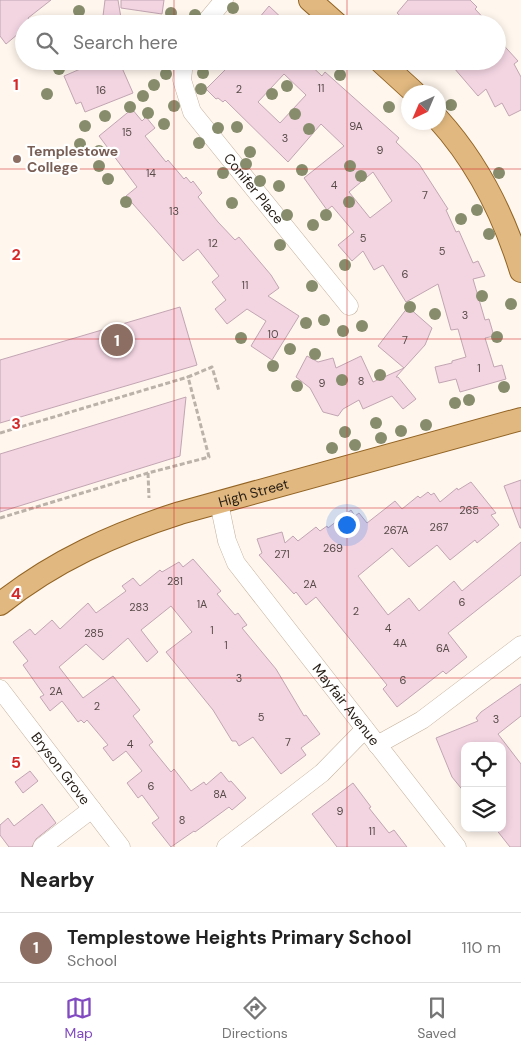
<!DOCTYPE html>
<style>
:root{--surface:#fff;--page:#f2f2f2;--text:#222;--muted:#767676;--line:#e0e0e0;--accent:#824ac1}
body{margin:0;font-family:"DM Sans",sans-serif;background:var(--page);color:var(--text)}
.controls{position:absolute;right:15px;bottom:15px;display:grid;overflow:hidden;border-radius:10px;box-shadow:0 2px 8px #0003}
.controls button{width:45px;height:45px;display:grid;place-items:center;padding:0;border:0;border-bottom:1px solid var(--line);background:var(--surface);color:var(--text);font:25px sans-serif}
.compass{position:absolute;left:401px;top:85px;width:45px;height:45px;border-radius:50%;background:var(--surface);box-shadow:0 2px 8px #0003;rotate:224deg}
.you{position:absolute;left:346px;top:524px;width:18px;height:18px;margin:-12px;border:4px solid #fff;border-radius:50%;background:#1a73e8;box-shadow:0 0 0 8px #1a73e833}
.badge{display:grid;place-items:center;width:32px;height:32px;border-radius:50%;background:var(--accent);color:#fff;font-size:16px;font-weight:700}
.pin{position:absolute;translate:-50% -50%;border:2px solid #fff;box-shadow:0 1px 5px #0006}
.list{margin:0;padding:0;list-style:none}
h2{display:flex;justify-content:space-between;align-items:center;height:65px;margin:0;padding:0 20px;font-size:21px}
h2 small{font-size:16px;font-weight:400;color:var(--muted)}
.list li{display:grid;grid-template-columns:32px 1fr auto;gap:15px;align-items:center;box-sizing:border-box;height:70px;padding:0 20px;border-top:1px solid var(--line)}
.list b{display:block;font-size:19px;white-space:nowrap}
.list p{margin:0;font-size:16px;white-space:nowrap;color:var(--muted)}
.list em{font-size:16px;font-style:normal;color:var(--muted)}
.icon{flex:none;width:28px;height:28px;fill:none;stroke:currentColor;stroke-width:2;stroke-linecap:round;stroke-linejoin:round}
.map{position:relative;flex:none;width:521px;height:847px;overflow:hidden}
.search{position:absolute;background:var(--surface);box-shadow:0 2px 8px #0003;left:15px;right:15px;top:15px;height:55px;display:flex;align-items:center;gap:12px;box-sizing:border-box;padding:0 18px;border-radius:28px;color:var(--muted);font-size:19px}
.sheet{height:135px;background:var(--surface)}
nav{display:flex;justify-content:space-around;align-items:center;box-sizing:border-box;height:70px;border-top:1px solid var(--line);background:var(--surface);font-size:14px;color:var(--muted)}
nav a{display:grid;justify-items:center;gap:2px}
nav .on{color:var(--accent)}
.map>svg:first-child{display:block}
.building{fill:#f3d5e2;stroke:#c2a5b2;fill-rule:evenodd}
.lines{fill:none;stroke-linecap:round;stroke-linejoin:round}
.minor-casing{stroke:#c5b09b;stroke-width:19}
.major-casing{stroke:#926323;stroke-width:24}
.path{stroke:#bbb2a9;stroke-width:3;stroke-dasharray:5 2.5;stroke-linecap:butt}
.minor{stroke:#fff;stroke-width:18}
.major{stroke:#e1b87f;stroke-width:22}
.tree{fill:#878d6c}
.grid{fill:none;stroke:#d62828;stroke-width:1;stroke-opacity:0.55}
.education-dot{fill:#8d6e63;stroke:#fff;stroke-width:2}
.labels{text-anchor:middle;dominant-baseline:central;stroke-width:4.5;stroke-linejoin:round;paint-order:stroke}
.number-label{font-size:11px;fill:#584b48}
.education-label{font-size:14px;font-weight:bold;fill:#785e54;stroke:#fff;text-anchor:start}
.street-label{font-size:14px;fill:#251d15;stroke:#fff}
.grid-label{font-size:16px;text-anchor:middle;font-weight:bold;fill:#d62828;stroke:#fff;stroke-width:4.5;stroke-linejoin:round;paint-order:stroke}
</style>
<div class="map">
<svg width="521" height="847" viewBox="0 0 521 847">
<rect width="100%" height="100%" fill="#fff6ed"/>
<g class="building">
<path d="M 0,0 L 51,0 L 28,18 L 31,23 L 24,24 L 24,29 L 6,44 L 0,36 Z"/>
<path d="M 105,0 L 118,0 L 122,24 L 102,24 Z"/>
<path d="M 121,0 L 164,0 L 162,14 L 121,8 Z"/>
<path d="M 408,0 L 470,0 L 477,7 L 475,9 L 489,24 L 409,24 L 397,13 Z"/>
<path d="M 269,6 L 288,24 L 254,24 Z"/>
<path d="M 497,38 L 518,61 L 514,64 L 521,77 L 521,110 L 509,116 L 502,103 L 495,107 L 486,89 L 478,96 L 448,61 L 497,61 Z"/>
<path d="M 109,61 L 119,61 L 133,93 L 85,112 L 81,102 L 76,104 L 64,76 L 92,64 Z"/>
<path d="M 234,61 L 306,61 L 322,76 L 325,72 L 399,138 L 396,142 L 419,164 L 448,209 L 446,210 L 456,232 L 459,231 L 473,263 L 478,261 L 485,276 L 473,279 L 485,320 L 489,319 L 494,336 L 485,338 L 494,367 L 502,365 L 506,379 L 460,392 L 456,379 L 439,383 L 435,367 L 452,363 L 452,361 L 466,357 L 458,329 L 451,330 L 438,284 L 406,302 L 383,265 L 374,270 L 363,251 L 352,261 L 338,245 L 354,232 L 332,206 L 327,210 L 304,178 L 344,146 L 321,124 L 288,162 L 225,100 L 223,102 L 218,98 L 216,99 L 206,89 ZM 284,74 L 306,95 L 280,123 L 258,102 ZM 373,172 L 392,201 L 370,218 L 349,192 Z"/>
<path d="M 132,109 L 142,121 L 146,117 L 155,128 L 145,136 L 166,162 L 168,160 L 184,179 L 186,177 L 191,183 L 193,181 L 202,193 L 198,197 L 218,222 L 235,240 L 239,237 L 271,275 L 279,288 L 268,296 L 299,316 L 272,360 L 251,346 L 266,321 L 247,309 L 227,324 L 215,309 L 226,300 L 212,282 L 219,276 L 198,249 L 183,261 L 126,196 L 137,187 L 99,136 Z"/>
<path d="M 180,307 L 197,365 L 0,423 L 0,360 Z"/>
<path d="M 408,307 L 432,328 L 425,345 L 396,377 L 398,377 L 416,399 L 403,409 L 392,396 L 363,409 L 359,400 L 343,409 L 338,416 L 323,412 L 310,388 L 296,377 L 307,356 L 318,362 L 333,358 L 336,368 L 361,356 L 373,382 L 404,368 L 378,346 Z"/>
<path d="M 186,397 L 180,456 L 0,512 L 0,454 Z"/>
<path d="M 521,480 L 521,528 L 520,528 L 504,486 Z"/>
<path d="M 471,482 L 496,513 L 491,515 L 499,525 L 477,543 L 475,540 L 450,560 L 437,545 L 409,567 L 392,548 L 358,576 L 388,615 L 409,598 L 419,611 L 454,581 L 462,591 L 521,542 L 521,575 L 448,633 L 467,657 L 446,674 L 443,671 L 397,707 L 383,689 L 387,685 L 316,597 L 306,605 L 296,592 L 294,594 L 259,555 L 262,553 L 257,539 L 282,532 L 285,543 L 293,536 L 298,541 L 316,527 L 320,531 L 327,526 L 328,528 L 351,510 L 355,516 L 359,513 L 367,523 L 395,501 L 402,509 L 418,496 L 420,498 L 428,492 L 431,495 L 434,493 L 440,502 L 457,488 L 458,490 Z"/>
<path d="M 193,559 L 221,591 L 217,594 L 235,615 L 238,613 L 247,625 L 242,628 L 276,669 L 304,716 L 306,715 L 320,734 L 301,748 L 306,755 L 281,774 L 253,737 L 239,746 L 236,741 L 232,741 L 213,710 L 166,652 L 192,632 L 171,606 L 141,630 L 158,652 L 147,662 L 128,638 L 103,660 L 86,644 L 59,667 L 83,698 L 113,676 L 140,710 L 133,716 L 153,742 L 149,745 L 171,772 L 174,769 L 191,791 L 204,782 L 206,785 L 221,772 L 229,782 L 231,781 L 246,798 L 232,810 L 229,807 L 195,832 L 194,831 L 171,847 L 152,823 L 159,818 L 142,795 L 138,798 L 127,783 L 142,771 L 126,751 L 113,761 L 103,748 L 108,745 L 87,720 L 84,723 L 81,720 L 78,722 L 62,701 L 50,711 L 40,697 L 44,695 L 23,665 L 28,661 L 13,642 L 30,629 L 35,635 L 52,620 L 60,629 L 88,603 L 96,613 L 126,591 L 122,586 L 133,578 L 140,586 L 160,570 L 162,572 L 179,562 L 183,567 Z"/>
<path d="M 521,684 L 521,716 L 498,734 L 521,764 L 521,847 L 510,847 L 495,828 L 502,828 L 502,746 L 465,746 L 465,793 L 452,777 L 436,738 L 478,721 L 476,718 L 481,712 Z"/>
<path d="M 30,771 L 38,781 L 23,793 L 15,782 Z"/>
<path d="M 353,783 L 371,807 L 369,808 L 389,833 L 394,830 L 407,847 L 337,847 L 312,814 Z"/>
<path d="M 42,804 L 56,823 L 36,839 L 32,847 L 9,847 L 0,835 L 0,825 L 8,818 L 14,826 Z"/>
</g>
<g class="lines">
<defs>
<g id="minor">
<path d="M 204,24 L 224,0"/>
<path id="s1" d="M 184,61 L 182,80 L 192,112 L 349,306"/>
<path id="s2" d="M 219,503 L 227,541 L 236,563 L 457,847"/>
<path id="s3" d="M 0,689 L 121,847"/>
<path d="M 377,745 L 422,720 L 521,645"/>
<path d="M 42,847 L 92,809"/>
<path d="M 226,847 L 322,773 L 365,729"/>
</g>
<g id="major">
<path d="M 310,0 L 337,24"/>
<path d="M 380,61 L 414,92"/>
<path d="M 438,119 C 478,163 504,216 521,271"/>
<path id="s4" d="M 0,604 C 54,561 114,534 180,513 L 521,419"/>
</g>
</defs>
<use href="#minor" class="minor-casing"/>
<use href="#major" class="major-casing"/>
<g class="path">
<path d="M 0,433 L 188,377"/>
<path d="M 148,473 L 149,498"/>
<path d="M 0,518 L 148,473 L 209,457 L 188,377 L 212,367 L 219,391"/>
</g>
<use href="#minor" class="minor"/>
<use href="#major" class="major"/>
</g>
<g class="tree">
<circle cx="233" cy="8" r="6"/>
<circle cx="79" cy="11" r="6"/>
<circle cx="171" cy="13" r="6"/>
<circle cx="195" cy="15" r="6"/>
<circle cx="59" cy="69" r="6"/>
<circle cx="203" cy="73" r="6"/>
<circle cx="166" cy="74" r="6"/>
<circle cx="340" cy="75" r="6"/>
<circle cx="154" cy="85" r="6"/>
<circle cx="287" cy="86" r="6"/>
<circle cx="201" cy="89" r="6"/>
<circle cx="47" cy="94" r="6"/>
<circle cx="272" cy="94" r="6"/>
<circle cx="143" cy="96" r="6"/>
<circle cx="451" cy="105" r="6"/>
<circle cx="174" cy="106" r="6"/>
<circle cx="130" cy="107" r="6"/>
<circle cx="389" cy="107" r="6"/>
<circle cx="148" cy="113" r="6"/>
<circle cx="295" cy="114" r="6"/>
<circle cx="105" cy="116" r="6"/>
<circle cx="164" cy="124" r="6"/>
<circle cx="85" cy="126" r="6"/>
<circle cx="237" cy="127" r="6"/>
<circle cx="218" cy="128" r="6"/>
<circle cx="309" cy="129" r="6"/>
<circle cx="199" cy="143" r="6"/>
<circle cx="80" cy="144" r="6"/>
<circle cx="99" cy="151" r="6"/>
<circle cx="250" cy="152" r="6"/>
<circle cx="246" cy="164" r="6"/>
<circle cx="99" cy="166" r="6"/>
<circle cx="350" cy="166" r="6"/>
<circle cx="302" cy="170" r="6"/>
<circle cx="223" cy="173" r="6"/>
<circle cx="499" cy="173" r="6"/>
<circle cx="361" cy="176" r="6"/>
<circle cx="108" cy="179" r="6"/>
<circle cx="260" cy="181" r="6"/>
<circle cx="279" cy="186" r="6"/>
<circle cx="126" cy="202" r="6"/>
<circle cx="349" cy="202" r="6"/>
<circle cx="232" cy="203" r="6"/>
<circle cx="477" cy="210" r="6"/>
<circle cx="287" cy="215" r="6"/>
<circle cx="326" cy="215" r="6"/>
<circle cx="461" cy="219" r="6"/>
<circle cx="313" cy="225" r="6"/>
<circle cx="489" cy="234" r="6"/>
<circle cx="280" cy="245" r="6"/>
<circle cx="345" cy="265" r="6"/>
<circle cx="312" cy="286" r="6"/>
<circle cx="482" cy="296" r="6"/>
<circle cx="511" cy="304" r="6"/>
<circle cx="410" cy="307" r="6"/>
<circle cx="435" cy="314" r="6"/>
<circle cx="324" cy="320" r="6"/>
<circle cx="306" cy="323" r="6"/>
<circle cx="362" cy="326" r="6"/>
<circle cx="343" cy="331" r="6"/>
<circle cx="497" cy="337" r="6"/>
<circle cx="241" cy="338" r="6"/>
<circle cx="290" cy="349" r="6"/>
<circle cx="315" cy="354" r="6"/>
<circle cx="273" cy="366" r="6"/>
<circle cx="380" cy="375" r="6"/>
<circle cx="342" cy="380" r="6"/>
<circle cx="297" cy="386" r="6"/>
<circle cx="504" cy="387" r="6"/>
<circle cx="469" cy="400" r="6"/>
<circle cx="455" cy="403" r="6"/>
<circle cx="376" cy="423" r="6"/>
<circle cx="426" cy="425" r="6"/>
<circle cx="401" cy="431" r="6"/>
<circle cx="345" cy="432" r="6"/>
<circle cx="381" cy="438" r="6"/>
<circle cx="355" cy="445" r="6"/>
<circle cx="332" cy="448" r="6"/>
</g>
<path class="grid" d="M 174,0 L 174,24M 347,0 L 347,24M 174,61 L 174,847M 347,61 L 347,847M 0,169 L 521,169M 0,339 L 521,339M 0,508 L 521,508M 0,678 L 521,678"/>
<circle class="education-dot" cx="17" cy="159" r="5"/>
<g class="labels">
<g class="number-label">
<text x="321" y="88">11</text>
<text x="239" y="89">2</text>
<text x="101" y="90">16</text>
<text x="356" y="126">9A</text>
<text x="127" y="132">15</text>
<text x="285" y="138">3</text>
<text x="380" y="150">9</text>
<text x="151" y="173">14</text>
<text x="334" y="185">4</text>
<text x="425" y="195">7</text>
<text x="174" y="211">13</text>
<text x="363" y="238">5</text>
<text x="213" y="243">12</text>
<text x="442" y="251">5</text>
<text x="405" y="274">6</text>
<text x="245" y="285">11</text>
<text x="465" y="315">3</text>
<text x="273" y="334">10</text>
<text x="405" y="340">7</text>
<text x="479" y="368">1</text>
<text x="361" y="381">8</text>
<text x="322" y="383">9</text>
<text x="469" y="510">265</text>
<text x="439" y="527">267</text>
<text x="396" y="530">267A</text>
<text x="333" y="548">269</text>
<text x="282" y="554">271</text>
<text x="175" y="581">281</text>
<text x="310" y="584">2A</text>
<text x="462" y="602">6</text>
<text x="202" y="604">1A</text>
<text x="139" y="607">283</text>
<text x="356" y="611">2</text>
<text x="388" y="628">4</text>
<text x="212" y="630">1</text>
<text x="94" y="633">285</text>
<text x="400" y="643">4A</text>
<text x="226" y="645">1</text>
<text x="443" y="648">6A</text>
<text x="239" y="678">3</text>
<text x="403" y="680">6</text>
<text x="56" y="691">2A</text>
<text x="97" y="706">2</text>
<text x="261" y="717">5</text>
<text x="496" y="719">3</text>
<text x="288" y="742">7</text>
<text x="130" y="744">4</text>
<text x="151" y="786">6</text>
<text x="220" y="794">8A</text>
<text x="340" y="811">9</text>
<text x="182" y="820">8</text>
<text x="372" y="831">11</text>
</g>
<g class="education-label">
<text x="27" y="151">Templestowe<tspan x="27" dy="16">College</tspan></text>
</g>
<g class="street-label">
<text stroke="none"><textPath href="#s1" startOffset="151">Conifer Place</textPath></text>
<text stroke="none"><textPath href="#s4" startOffset="279">High Street</textPath></text>
<text stroke="none"><textPath href="#s2" startOffset="242">Mayfair Avenue</textPath></text>
<text stroke="none"><textPath href="#s3" startOffset="100">Bryson Grove</textPath></text>
</g>
</g>
<g class="grid-label">
<text x="16" y="90">1</text>
<text x="16" y="260">2</text>
<text x="16" y="429">3</text>
<text x="16" y="599">4</text>
<text x="16" y="768">5</text>
</g>
</svg>
<div class="controls">
<button><svg class="icon" aria-label="locate" viewBox="0 0 24 24"><circle cx="12" cy="12" r="6"/><path d="M12 2v4M12 18v4M2 12h4M18 12h4"/></svg></button>
<button><svg class="icon" aria-label="layers" viewBox="0 0 24 24"><path d="M12 4l9 5-9 5-9-5zM3 14l9 5 9-5"/></svg></button>
</div>
<svg class="compass" viewBox="-18 -18 36 36"><path d="M0-13l5 13h-10z" fill="#e53935"/><path d="M0 13l5-13h-10z" fill="#767676"/></svg>
<div class="you"></div>
<div class="pin badge" style="left:117px;top:340px;background:#8d6e63">1</div>
<div class="search"><svg class="icon" aria-label="search" viewBox="0 0 24 24"><circle cx="10" cy="10" r="6"/><path d="M15 15l6 6"/></svg>Search here</div>
</div>
<section class="sheet">
<h2>Nearby<small></small></h2>
<ul class="list">
<li><span class="badge" style="background:#8d6e63">1</span><div><b>Templestowe Heights Primary School</b><p>School</p></div><em>110 m</em></li>
</ul>
</section>
<nav>
<a class="on"><svg class="icon" aria-label="map" viewBox="0 0 24 24"><path d="M3 6l6-2 6 2 6-2v14l-6 2-6-2-6 2zM9 4v14M15 6v14"/></svg>Map</a>
<a><svg class="icon" aria-label="directions" viewBox="0 0 24 24"><path d="M12 3l9 9-9 9-9-9zM9 14v-3h6M13 9l2 2-2 2"/></svg>Directions</a>
<a><svg class="icon" aria-label="saved" viewBox="0 0 24 24"><path d="M7 4h10v16l-5-4-5 4z"/></svg>Saved</a>
</nav>
